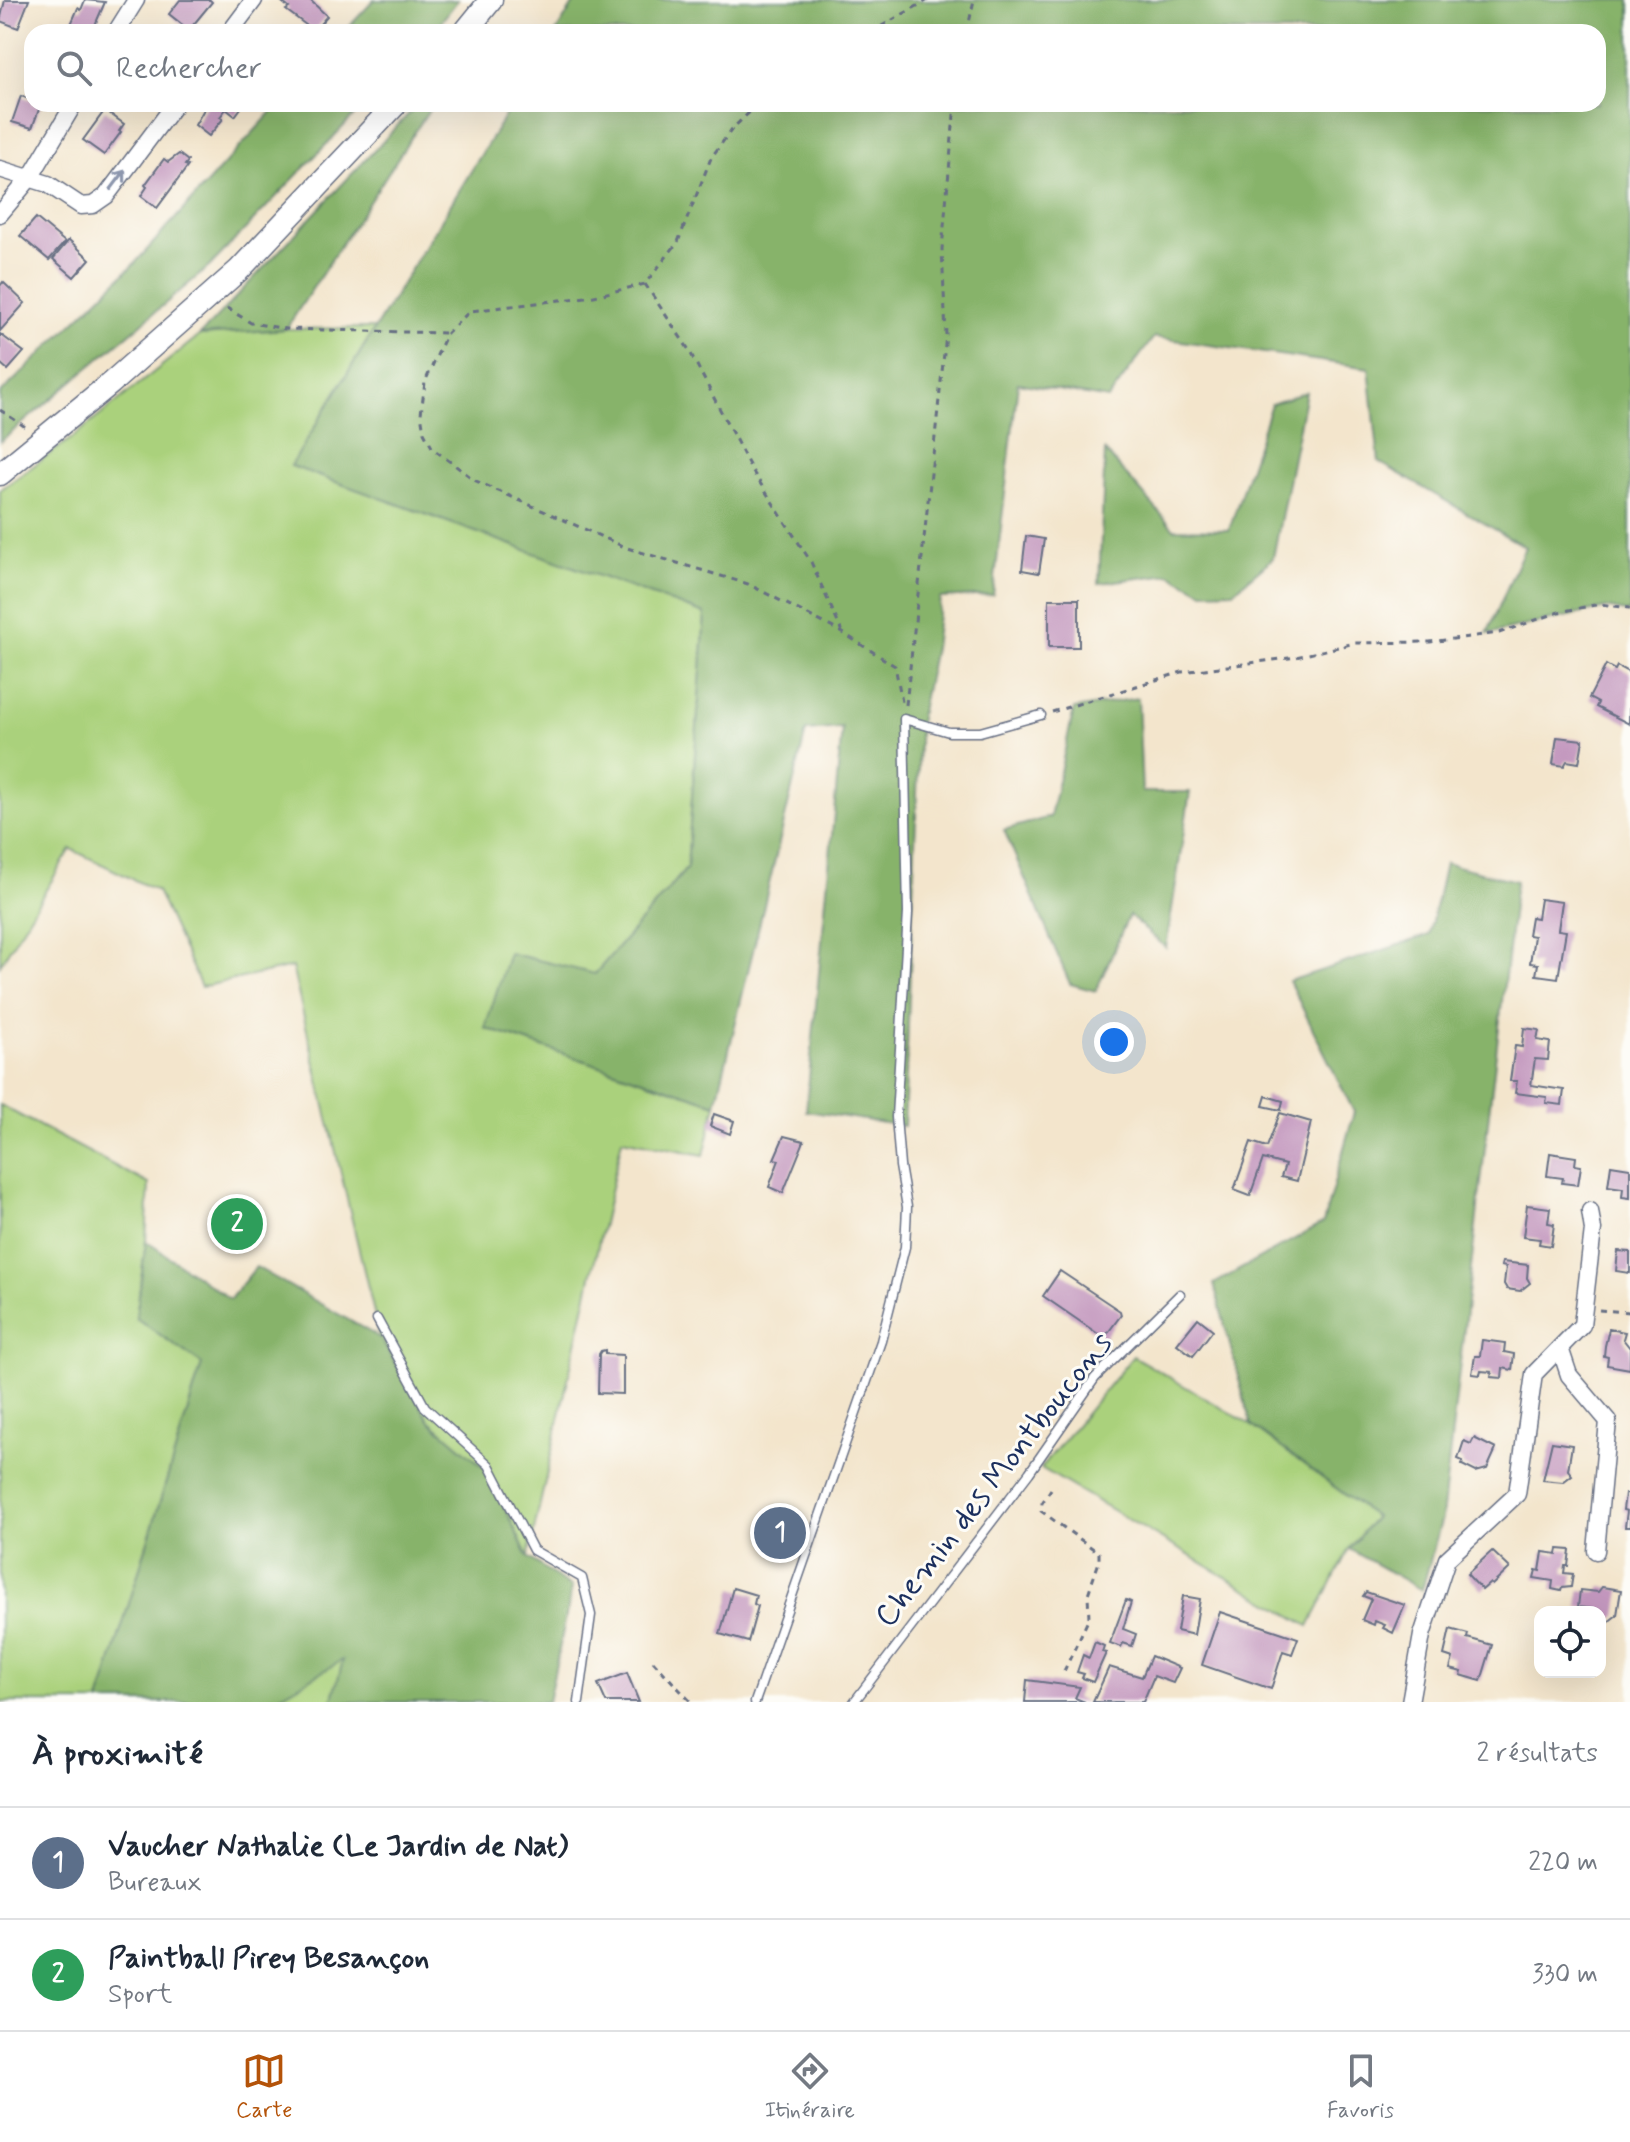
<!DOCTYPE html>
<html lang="fr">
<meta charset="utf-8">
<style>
:root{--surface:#fff;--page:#f2f2f3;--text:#1f2937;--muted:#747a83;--line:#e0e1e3;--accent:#b45309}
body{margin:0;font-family:Mynerve,sans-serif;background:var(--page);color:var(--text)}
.controls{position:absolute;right:24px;bottom:24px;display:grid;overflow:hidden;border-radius:16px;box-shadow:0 8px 32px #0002}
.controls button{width:72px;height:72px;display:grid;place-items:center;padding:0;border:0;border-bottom:2px solid var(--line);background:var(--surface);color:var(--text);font:40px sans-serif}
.you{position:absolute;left:1114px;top:1042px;width:28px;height:28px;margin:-20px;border:6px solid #fff;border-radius:50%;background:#1a73e8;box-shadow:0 0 0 12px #1a73e833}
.badge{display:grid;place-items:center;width:52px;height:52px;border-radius:50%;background:var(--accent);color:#fff;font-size:26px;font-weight:700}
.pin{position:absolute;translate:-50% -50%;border:4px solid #fff;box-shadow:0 2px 8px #0006}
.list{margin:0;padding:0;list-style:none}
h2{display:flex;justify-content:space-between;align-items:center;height:104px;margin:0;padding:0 32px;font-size:34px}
h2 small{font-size:26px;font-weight:400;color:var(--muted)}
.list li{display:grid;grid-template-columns:52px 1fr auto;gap:24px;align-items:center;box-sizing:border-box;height:112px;padding:0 32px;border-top:2px solid var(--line)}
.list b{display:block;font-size:30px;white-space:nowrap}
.list p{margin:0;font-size:26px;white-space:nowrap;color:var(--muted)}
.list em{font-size:26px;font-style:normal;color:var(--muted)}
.icon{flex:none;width:44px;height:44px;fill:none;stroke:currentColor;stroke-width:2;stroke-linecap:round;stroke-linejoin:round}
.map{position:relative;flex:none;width:1630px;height:1702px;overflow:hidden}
.search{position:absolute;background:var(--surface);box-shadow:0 8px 32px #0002;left:24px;right:24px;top:24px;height:88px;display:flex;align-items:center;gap:20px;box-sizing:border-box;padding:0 28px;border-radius:24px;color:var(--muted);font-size:30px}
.sheet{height:328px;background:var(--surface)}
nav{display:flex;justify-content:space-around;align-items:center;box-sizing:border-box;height:112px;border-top:2px solid var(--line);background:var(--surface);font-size:22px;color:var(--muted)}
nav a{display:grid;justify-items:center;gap:4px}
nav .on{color:var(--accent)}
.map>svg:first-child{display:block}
.green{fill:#aad17b;stroke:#62806c;stroke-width:2}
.forest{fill:#87b36b;stroke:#517164;stroke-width:2}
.building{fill:#c397be}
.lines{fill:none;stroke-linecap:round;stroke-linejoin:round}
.lane-casing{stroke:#676f84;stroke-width:11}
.street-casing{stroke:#676f84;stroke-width:19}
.secondary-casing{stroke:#676f84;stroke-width:25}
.path{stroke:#676f84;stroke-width:3;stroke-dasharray:6 6;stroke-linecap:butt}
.lane{stroke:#fff;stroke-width:8}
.street{stroke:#fff;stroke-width:16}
.secondary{stroke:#fff;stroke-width:22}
.oneway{stroke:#8d97ae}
.labels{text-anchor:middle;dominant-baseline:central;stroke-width:6;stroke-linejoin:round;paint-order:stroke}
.street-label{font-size:32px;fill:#1b2f5e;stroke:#fdfcf7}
</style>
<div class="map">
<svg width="1630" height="1702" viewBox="0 0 1630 1702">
<rect width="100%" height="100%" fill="#fdfcf7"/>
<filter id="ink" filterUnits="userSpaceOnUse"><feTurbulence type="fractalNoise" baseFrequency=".0125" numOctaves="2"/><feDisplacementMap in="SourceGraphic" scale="16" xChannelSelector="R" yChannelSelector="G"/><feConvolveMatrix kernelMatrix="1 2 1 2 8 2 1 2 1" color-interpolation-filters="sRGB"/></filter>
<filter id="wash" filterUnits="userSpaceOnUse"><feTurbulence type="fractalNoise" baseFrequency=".006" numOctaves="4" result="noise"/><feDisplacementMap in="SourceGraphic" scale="32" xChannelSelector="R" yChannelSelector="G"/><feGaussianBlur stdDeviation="1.8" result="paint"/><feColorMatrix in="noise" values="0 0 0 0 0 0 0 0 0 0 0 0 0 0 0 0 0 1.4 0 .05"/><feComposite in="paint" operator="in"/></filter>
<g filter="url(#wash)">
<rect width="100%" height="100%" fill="#f3e5cc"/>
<g class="green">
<path d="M 375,328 L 291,466 L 705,614 L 687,868 L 595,974 L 485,1028 L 716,1104 L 704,1155 L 622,1139 L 528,1557 L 486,1469 L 429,1420 L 380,1338 L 292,967 L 201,987 L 157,891 L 71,849 L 0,965 L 0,490 L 72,438 L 200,335 L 286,329 Z"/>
<path d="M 0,1105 L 149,1184 L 146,1241 L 136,1317 L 202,1364 L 99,1702 L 0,1702 Z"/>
<path d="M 1133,1356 L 1251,1425 L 1375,1517 L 1349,1549 L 1309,1626 L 1041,1468 Z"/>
<path d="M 344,1659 L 332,1702 L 269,1702 Z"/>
</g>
<g class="forest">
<path d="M 374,0 L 458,0 L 433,32 L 344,32 Z"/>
<path d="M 576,0 L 1630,0 L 1630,613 L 1606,608 L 1487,634 L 1525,547 L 1379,462 L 1369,368 L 1154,337 L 1108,399 L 1018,383 L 993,595 L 940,598 L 934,648 L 920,716 L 904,1126 L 806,1111 L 842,728 L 806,731 L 716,1104 L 485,1028 L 509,953 L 595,974 L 687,868 L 705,614 L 291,466 L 512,104 L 1598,104 L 1598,32 L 556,32 Z"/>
<path d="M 279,104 L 365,104 L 210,266 L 0,442 L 0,394 L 136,262 Z"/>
<path d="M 418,104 L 433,104 L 286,329 L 200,335 Z"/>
<path d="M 1306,392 L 1273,558 L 1234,591 L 1203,592 L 1170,574 L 1099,583 L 1105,451 L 1174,529 L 1229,530 L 1271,404 Z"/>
<path d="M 1138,698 L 1142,792 L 1190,792 L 1166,948 L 1129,915 L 1096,991 L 1070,984 L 1004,830 L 1050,817 L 1074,709 Z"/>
<path d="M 1445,863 L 1516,881 L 1442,1518 L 1422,1590 L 1349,1549 L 1375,1517 L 1251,1425 L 1214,1284 L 1323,1223 L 1354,1112 L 1289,981 L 1429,935 Z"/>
<path d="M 146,1241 L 230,1299 L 256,1267 L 380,1338 L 429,1420 L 486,1469 L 528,1557 L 572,1588 L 548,1702 L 332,1702 L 343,1660 L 269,1702 L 99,1702 L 202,1364 L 136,1318 Z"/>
</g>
<g id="blocks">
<g class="building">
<path d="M 5,0 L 29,0 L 18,28 L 0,21 Z"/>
<path d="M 85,0 L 105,2 L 92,32 L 69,29 L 78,8 L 81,10 Z"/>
<path d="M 180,0 L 210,0 L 212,2 L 189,30 L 169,14 Z"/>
<path d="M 285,0 L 310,0 L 327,16 L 314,31 L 286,10 L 289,8 L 282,2 Z"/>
<path d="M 21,96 L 32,100 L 32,104 L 41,104 L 32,128 L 12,122 Z"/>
<path d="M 207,104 L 236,104 L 241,108 L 235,116 L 226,109 L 220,117 L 223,119 L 209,136 L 195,125 Z"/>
<path d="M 105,110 L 124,124 L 119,131 L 121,132 L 104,155 L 83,140 Z"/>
<path d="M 179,154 L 188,161 L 185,165 L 188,166 L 157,208 L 141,196 L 147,187 L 145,185 L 164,159 L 168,162 Z"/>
<path d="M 36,218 L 65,242 L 49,260 L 20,236 Z"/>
<path d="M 69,240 L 90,259 L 74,277 L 53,259 Z"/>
<path d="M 3,282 L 25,303 L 0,331 L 0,286 Z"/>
<path d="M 0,334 L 24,352 L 8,370 L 0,363 Z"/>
<path d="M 1026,536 L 1044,539 L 1039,573 L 1022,570 Z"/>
<rect x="1049" y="599" width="30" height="48"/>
<path d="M 1606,665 L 1615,670 L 1617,666 L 1630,673 L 1629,724 L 1596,707 L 1598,703 L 1589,698 Z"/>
<path d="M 1557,737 L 1583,740 L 1579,763 L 1567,761 L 1564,766 L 1553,764 Z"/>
<path d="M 1540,899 L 1562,902 L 1558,930 L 1566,931 L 1558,978 L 1536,975 L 1538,964 L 1530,963 L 1534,936 L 1528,935 L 1531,917 L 1537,918 Z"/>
<path d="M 1524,1028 L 1539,1030 L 1537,1040 L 1550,1042 L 1548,1060 L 1535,1059 L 1531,1085 L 1564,1090 L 1562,1105 L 1546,1103 L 1547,1097 L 1515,1093 L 1517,1081 L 1510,1081 L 1515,1046 L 1522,1047 Z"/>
<path d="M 1266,1096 L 1283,1101 L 1281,1110 L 1263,1106 Z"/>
<path d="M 1280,1113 L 1311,1122 L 1297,1181 L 1281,1177 L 1285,1165 L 1263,1159 L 1250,1196 L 1234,1190 L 1251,1142 L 1267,1147 Z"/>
<path d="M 714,1114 L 734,1121 L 730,1134 L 710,1126 Z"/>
<path d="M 784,1136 L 804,1141 L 783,1193 L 769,1187 L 779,1160 L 774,1159 Z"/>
<path d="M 1550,1153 L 1576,1157 L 1575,1165 L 1581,1166 L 1578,1185 L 1562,1183 L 1563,1178 L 1547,1176 Z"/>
<path d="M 1611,1165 L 1630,1168 L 1630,1198 L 1622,1197 L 1623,1188 L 1608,1186 Z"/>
<path d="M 1527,1205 L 1550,1208 L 1548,1223 L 1554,1224 L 1551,1246 L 1539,1244 L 1540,1239 L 1523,1237 Z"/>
<path d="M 1618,1251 L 1630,1252 L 1630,1273 L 1616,1271 Z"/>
<path d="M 1502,1262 L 1528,1265 L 1527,1278 L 1530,1283 L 1520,1291 L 1507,1289 L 1504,1284 L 1506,1267 L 1501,1266 Z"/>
<path d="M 1060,1271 L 1120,1311 L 1121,1315 L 1104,1338 L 1043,1296 Z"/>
<path d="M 1198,1318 L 1213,1330 L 1193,1356 L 1177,1344 Z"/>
<path d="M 1609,1329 L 1625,1332 L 1623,1339 L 1630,1348 L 1630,1369 L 1607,1365 L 1608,1357 L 1604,1356 L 1605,1346 Z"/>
<path d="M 1482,1340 L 1505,1343 L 1504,1352 L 1514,1354 L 1512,1370 L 1503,1368 L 1502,1378 L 1491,1377 L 1492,1372 L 1481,1371 L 1480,1375 L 1472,1374 L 1475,1356 L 1480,1356 Z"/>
<path d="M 605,1350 L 605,1354 L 623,1355 L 623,1394 L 598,1393 L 599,1354 L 601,1351 Z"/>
<path d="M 1474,1438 L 1496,1449 L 1487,1469 L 1476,1472 L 1462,1465 L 1463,1461 L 1458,1459 L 1464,1441 L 1471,1444 Z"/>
<path d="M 1552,1442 L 1572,1445 L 1568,1470 L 1572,1475 L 1563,1482 L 1543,1480 Z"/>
<path d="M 1625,1494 L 1630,1494 L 1630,1527 L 1625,1527 L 1627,1511 L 1623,1510 Z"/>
<path d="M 1558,1549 L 1570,1550 L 1568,1566 L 1565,1566 L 1564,1573 L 1573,1574 L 1571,1587 L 1562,1588 L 1561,1591 L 1552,1589 L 1553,1581 L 1534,1578 L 1536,1570 L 1540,1571 L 1543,1552 L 1557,1554 Z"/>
<path d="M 1492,1551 L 1510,1568 L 1492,1585 L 1490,1583 L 1482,1590 L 1467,1574 Z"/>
<path d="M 1602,1587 L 1621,1590 L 1617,1615 L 1608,1622 L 1600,1621 L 1600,1612 L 1595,1612 L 1595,1609 L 1578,1607 L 1580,1590 L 1598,1592 Z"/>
<path d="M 733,1588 L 756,1595 L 754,1604 L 758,1606 L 748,1642 L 720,1634 Z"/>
<path d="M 1366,1592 L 1405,1605 L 1393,1633 L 1383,1628 L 1385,1625 L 1375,1621 L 1374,1625 L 1362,1620 L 1371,1599 L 1363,1596 Z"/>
<path d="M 1183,1596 L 1200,1599 L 1194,1635 L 1177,1631 Z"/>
<path d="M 1126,1600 L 1131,1602 L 1123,1629 L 1136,1634 L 1132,1646 L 1123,1643 L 1121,1647 L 1110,1643 Z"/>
<path d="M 1220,1612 L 1298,1638 L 1292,1654 L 1283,1651 L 1271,1689 L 1202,1665 Z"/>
<path d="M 1450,1629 L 1468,1634 L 1467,1638 L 1492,1645 L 1481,1681 L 1461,1675 L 1462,1672 L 1450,1669 L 1453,1658 L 1444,1655 Z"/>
<path d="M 1095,1642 L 1104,1646 L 1102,1652 L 1106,1653 L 1093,1682 L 1082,1678 L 1084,1674 L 1077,1672 L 1083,1655 L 1089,1658 Z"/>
<path d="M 1151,1656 L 1180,1668 L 1173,1683 L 1154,1676 L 1143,1702 L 1093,1702 L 1109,1667 L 1142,1677 Z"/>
<path d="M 627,1673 L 639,1702 L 606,1702 L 598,1684 Z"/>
<path d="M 1027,1680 L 1080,1687 L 1075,1698 L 1085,1702 L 1025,1702 Z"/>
</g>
</g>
</g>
<g filter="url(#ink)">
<use href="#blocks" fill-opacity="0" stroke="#676f84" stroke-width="2"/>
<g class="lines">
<defs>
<g id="lane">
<path d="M 377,1319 L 425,1407 L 489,1465 L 533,1550 L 582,1578 L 591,1615 L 579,1702"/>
<path d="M 755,1702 L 881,1341 L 905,1247 L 907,1207 L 900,1166 L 896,1117 L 908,913 L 904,719 L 949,732 L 980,732 L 1041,715"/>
<path d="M 854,1702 L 1029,1473 L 1095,1378 L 1180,1294"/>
</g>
<g id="street">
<path d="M 116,32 L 136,0"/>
<path d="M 230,32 L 254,0"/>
<path d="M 0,169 L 48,184 L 81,206 L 93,205 L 106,196 L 175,104"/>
<path d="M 0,214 L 30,178 L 74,104"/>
<path d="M 1560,1348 L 1569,1375 L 1608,1421 L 1596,1551"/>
<path d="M 1410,1702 L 1422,1635 L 1447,1559 L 1517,1494 L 1534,1374 L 1582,1325 L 1593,1230 L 1590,1211"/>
</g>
<g id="secondary">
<path d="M 465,32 L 491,0"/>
<path d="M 0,474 L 111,383 L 239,270 L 396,104"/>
</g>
</defs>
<use href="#lane" class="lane-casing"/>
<use href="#street" class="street-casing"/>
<use href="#secondary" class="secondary-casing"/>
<g class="path">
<path d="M 871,32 L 928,0"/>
<path d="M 967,32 L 974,0"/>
<path d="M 758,104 L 732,129 L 711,158 L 678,242 L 645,284 L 594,296 L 470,311 L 447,333 L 425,382 L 421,414 L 424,432 L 433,449 L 476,481 L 627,548 L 748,584 L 843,633 L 895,666 L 903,707"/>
<path d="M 645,284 L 689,350 L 751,469 L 811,562 L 842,632"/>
<path d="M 227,308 L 251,323 L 286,329 L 447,333"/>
<path d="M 0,410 L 27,428"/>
<path d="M 906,705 L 946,335 L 942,249 L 955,104"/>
<path d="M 1052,712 L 1182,672 L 1296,657 L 1355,643 L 1430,642 L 1499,633 L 1559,612 L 1600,604 L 1630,608"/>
<path d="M 1599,1310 L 1630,1312"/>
<path d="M 1051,1489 L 1042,1503 L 1041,1511 L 1099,1553 L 1099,1562 L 1088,1594 L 1089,1618 L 1064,1671"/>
<path d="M 653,1661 L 691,1702"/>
</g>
<use href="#lane" class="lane"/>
<use href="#street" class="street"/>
<use href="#secondary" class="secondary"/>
</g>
<defs><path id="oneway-shaft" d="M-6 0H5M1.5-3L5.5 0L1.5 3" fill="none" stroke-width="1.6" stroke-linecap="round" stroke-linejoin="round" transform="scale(2)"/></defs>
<use class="oneway" href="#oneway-shaft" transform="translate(118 180) rotate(-53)"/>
</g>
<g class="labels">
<g class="street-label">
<text transform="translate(994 1480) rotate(-52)">Chemin des Montboucons</text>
</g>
</g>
</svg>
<div class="controls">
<button><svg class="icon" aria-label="locate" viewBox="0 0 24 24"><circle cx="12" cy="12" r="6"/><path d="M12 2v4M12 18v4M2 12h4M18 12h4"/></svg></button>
</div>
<div class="you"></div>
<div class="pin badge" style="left:780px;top:1533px;background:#5c6f8a">1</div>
<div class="pin badge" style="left:237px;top:1224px;background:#2e9e5b">2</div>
<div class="search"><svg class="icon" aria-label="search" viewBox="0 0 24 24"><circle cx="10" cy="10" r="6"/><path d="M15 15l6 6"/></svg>Rechercher</div>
</div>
<section class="sheet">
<h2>À proximité<small>2 résultats</small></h2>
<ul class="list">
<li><span class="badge" style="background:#5c6f8a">1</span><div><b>Vaucher Nathalie (Le Jardin de Nat)</b><p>Bureaux</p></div><em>220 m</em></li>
<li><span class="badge" style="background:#2e9e5b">2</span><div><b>Paintball Pirey Besançon</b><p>Sport</p></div><em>330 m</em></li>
</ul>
</section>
<nav>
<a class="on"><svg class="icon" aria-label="map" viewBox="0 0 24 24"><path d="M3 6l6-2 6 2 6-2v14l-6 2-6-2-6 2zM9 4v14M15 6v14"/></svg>Carte</a>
<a><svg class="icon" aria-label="directions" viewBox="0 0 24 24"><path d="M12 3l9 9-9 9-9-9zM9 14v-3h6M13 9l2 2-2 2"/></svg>Itinéraire</a>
<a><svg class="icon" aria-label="saved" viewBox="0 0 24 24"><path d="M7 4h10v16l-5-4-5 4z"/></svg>Favoris</a>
</nav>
